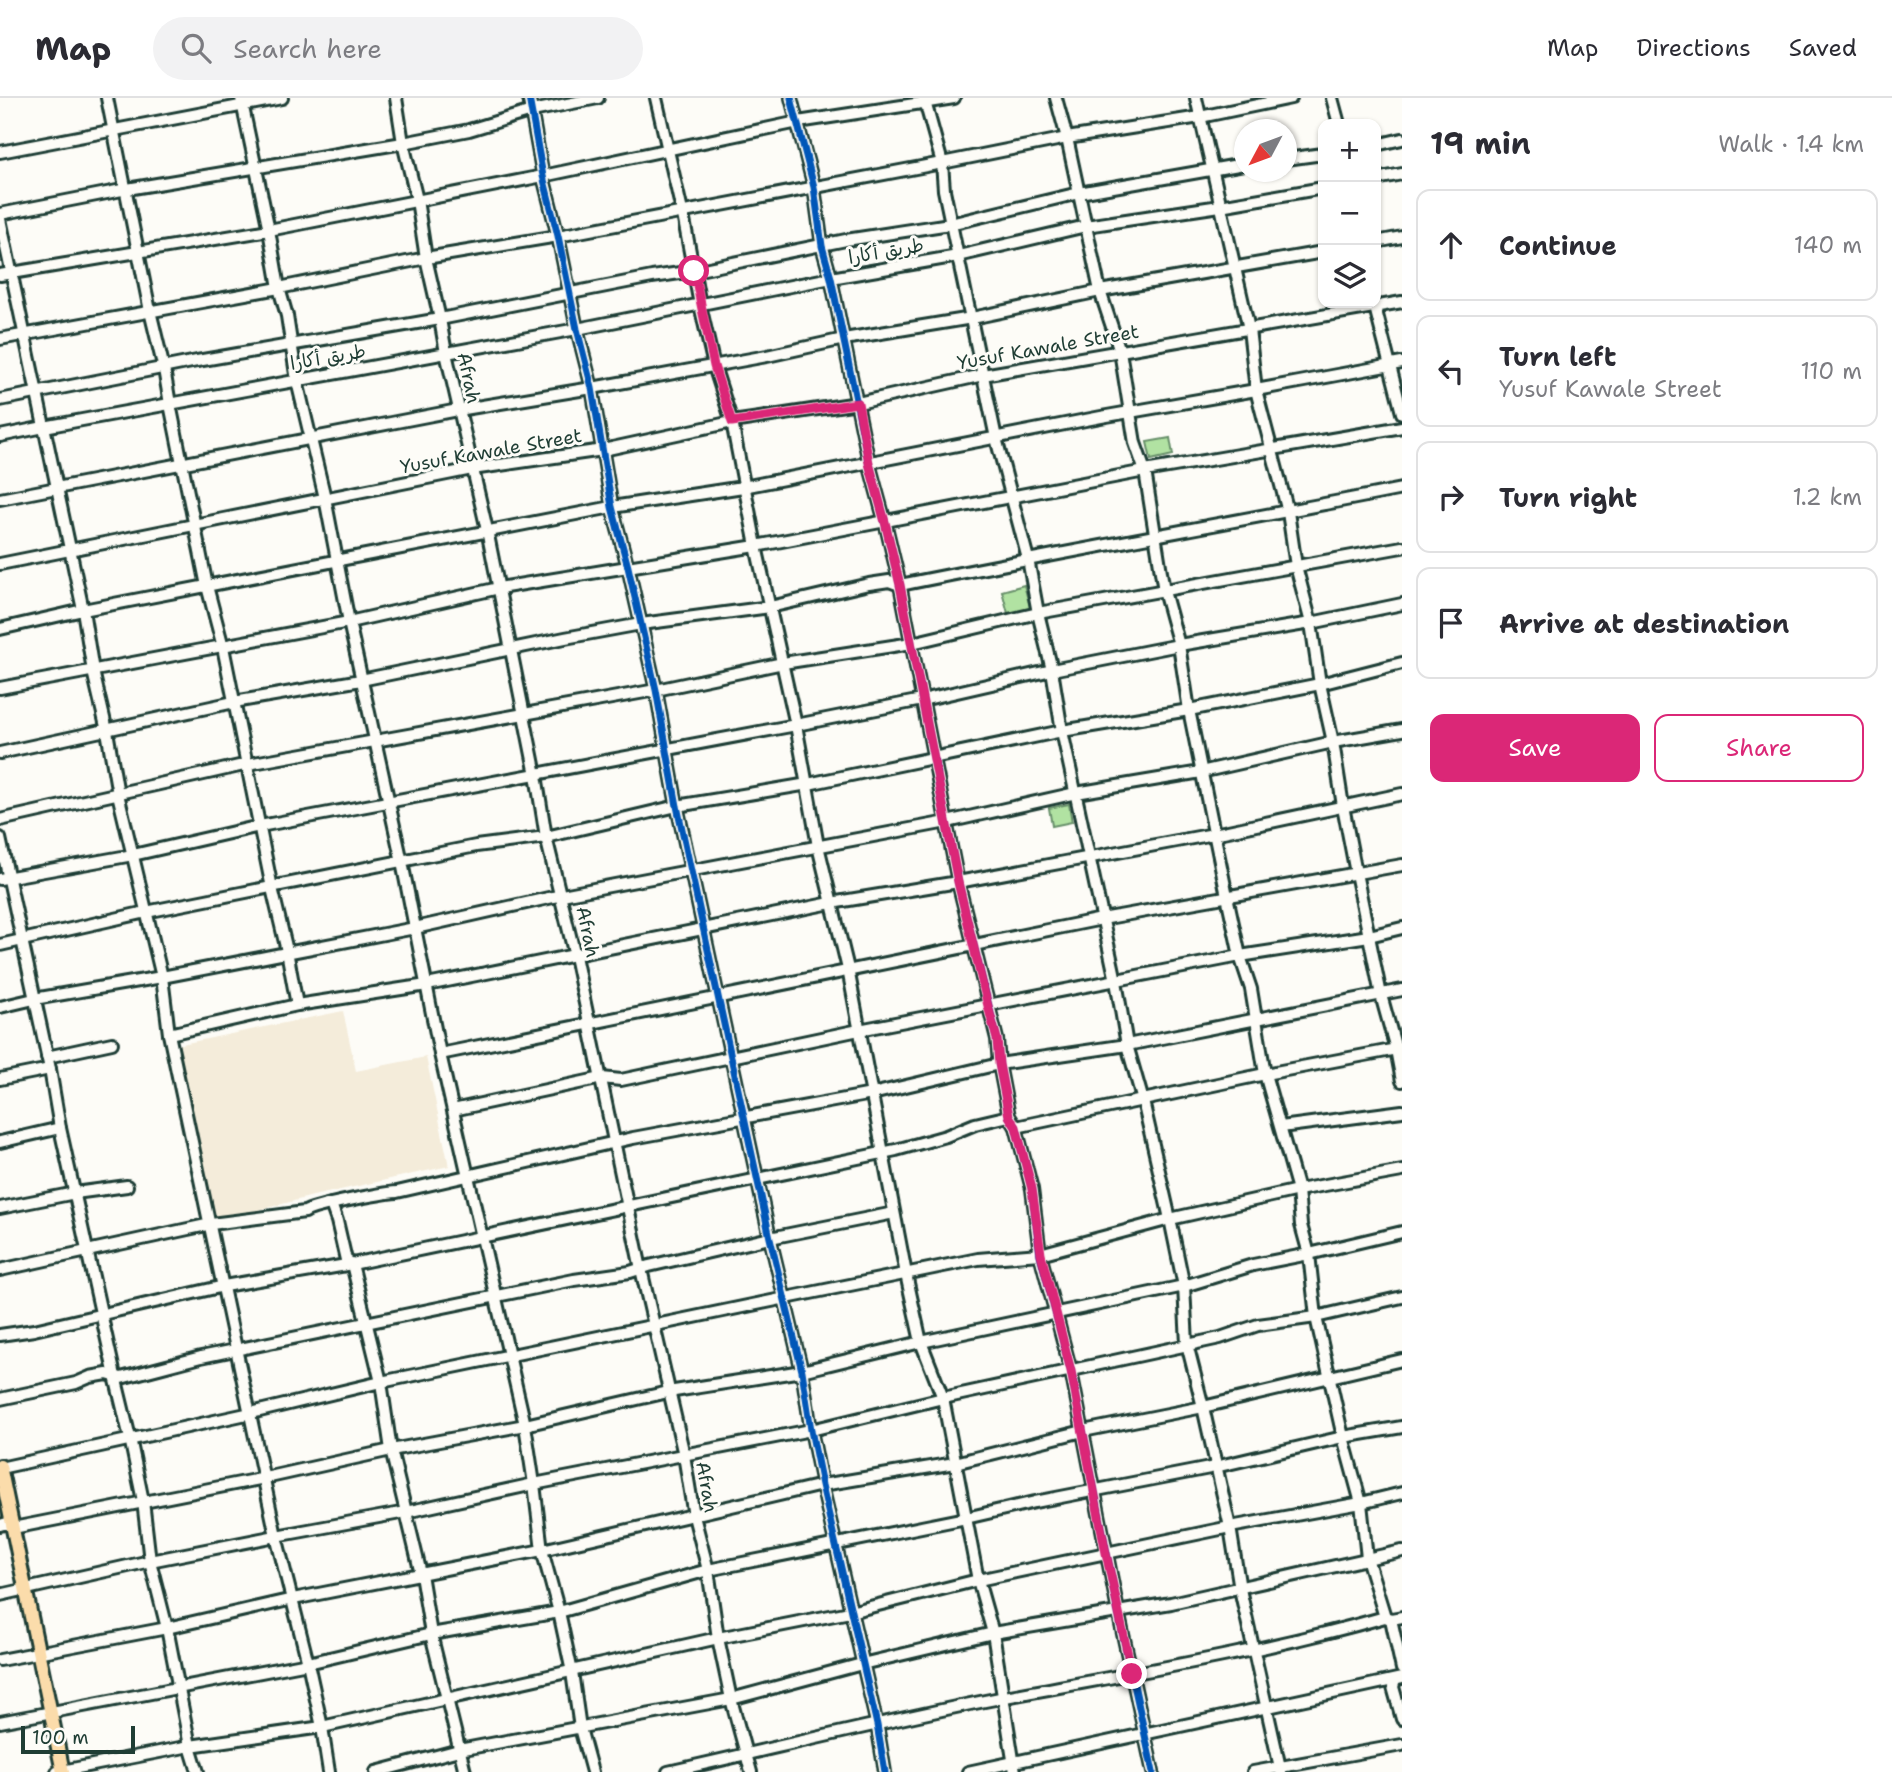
<!DOCTYPE html>
<meta charset="utf-8">
<style>
:root{--surface:#fff;--page:#f2f2f3;--text:#2b2b33;--muted:#7c7c81;--line:#e1e1e2;--accent:#db2777}
body{margin:0;font-family:"Shantell Sans","Playpen Sans Arabic",sans-serif;background:var(--page);color:var(--text)}
.controls{position:absolute;right:21px;top:21px;display:grid;overflow:hidden;border-radius:14px;box-shadow:0 2px 5px #0004}
.controls button{width:63px;height:63px;display:grid;place-items:center;padding:0;border:0;border-bottom:2px solid var(--line);background:var(--surface);color:var(--text);font:35px sans-serif}
.compass{position:absolute;left:1234px;top:21px;width:63px;height:63px;border-radius:50%;background:var(--surface);box-shadow:0 2px 5px #0004;rotate:229deg}
.scale{position:absolute;left:21px;bottom:18px;width:114px;box-sizing:border-box;padding-left:7px;border:4px solid #1f3d34;border-top:0;font-size:19px;line-height:24px;white-space:nowrap;color:#1f3d34;-webkit-text-stroke:5px #fdfcf7;paint-order:stroke}
.stop{position:absolute;width:21px;height:21px;margin:-16px;border:5px solid #db2777;border-radius:50%;background:#fff}
.stop.end{background:#db2777;border-color:#fff;box-shadow:0 2px 7px #0008}
.list{margin:0;padding:0;list-style:none}
h2{display:flex;justify-content:space-between;align-items:center;height:91px;margin:0;padding:0 28px;font-size:30px}
h2 small{font-size:23px;font-weight:400;color:var(--muted)}
.list li{display:grid;grid-template-columns:46px 1fr auto;gap:21px;align-items:center;box-sizing:border-box;height:112px;margin:0 14px 14px;padding:0 14px;border:2px solid var(--line);border-radius:14px}
.list b{display:block;font-size:26px;white-space:nowrap}
.list p{margin:0;font-size:23px;white-space:nowrap;color:var(--muted)}
.list em{font-size:23px;font-style:normal;color:var(--muted)}
.actions{display:flex;gap:14px;padding:21px 28px}
.actions a{flex:1;padding:16px 0;border:2px solid var(--accent);border-radius:14px;text-align:center;font-size:24px;color:var(--accent)}
.actions .main{background:var(--accent);color:#fff}
.icon{flex:none;width:38px;height:38px;fill:none;stroke:currentColor;stroke-width:2;stroke-linecap:round;stroke-linejoin:round}
.map{position:relative;flex:none;width:1402px;height:1674px;overflow:hidden}
header{display:flex;align-items:center;gap:42px;box-sizing:border-box;height:98px;padding:0 35px;background:var(--surface);border-bottom:2px solid var(--line)}
header strong{font-size:33px}
nav{display:flex;gap:38px;margin-inline-start:auto;font-size:24px}
.search{width:490px;height:63px;background:var(--page);display:flex;align-items:center;gap:18px;box-sizing:border-box;padding:0 24px;border-radius:38px;color:var(--muted);font-size:26px}
main{display:flex}
aside{flex:1;background:var(--surface)}
.map>svg:first-child{display:block}
.built{fill:#f4ecda}
.green{fill:#b1e2a2;stroke:#68906b;stroke-width:2}
.lines{fill:none;stroke-linecap:round;stroke-linejoin:round}
.minor-casing{stroke:#1f3d34;stroke-width:16}
.major-casing{stroke:#1f3d34;stroke-width:18}
.minor{stroke:#fdfcf7;stroke-width:10}
.major{stroke:#fbdcab;stroke-width:12}
.cycleway-casing{stroke:#fdfcf7;stroke-width:11}
.cycleway{stroke:#0057b8;stroke-width:7}
.route{stroke:#db2777;stroke-width:9}
.labels{text-anchor:middle;dominant-baseline:central;stroke-width:6;stroke-linejoin:round;paint-order:stroke}
.street-label{font-size:19px;fill:#1f3d34;stroke:#fdfcf7}
</style>
<header>
<strong>Map</strong>
<div class="search"><svg class="icon" aria-label="search" viewBox="0 0 24 24"><circle cx="10" cy="10" r="6"/><path d="M15 15l6 6"/></svg>Search here</div>
<nav><a>Map</a><a>Directions</a><a>Saved</a></nav>
</header>
<main>
<div class="map">
<svg width="1402" height="1674" viewBox="0 0 1402 1674">
<rect width="100%" height="100%" fill="#fdfcf7"/>
<filter id="ink" filterUnits="userSpaceOnUse"><feTurbulence type="fractalNoise" baseFrequency=".0143" numOctaves="2"/><feDisplacementMap in="SourceGraphic" scale="14" xChannelSelector="R" yChannelSelector="G"/><feConvolveMatrix kernelMatrix="1 2 1 2 8 2 1 2 1" color-interpolation-filters="sRGB"/></filter>
<g filter="url(#ink)">
<path class="built" d="M 343,913 L 356,973 L 426,959 L 449,1068 L 313,1098 L 212,1124 L 177,947 Z"/>
<g class="green">
<path d="M 1170,340 L 1173,357 L 1151,362 L 1147,344 Z"/>
<path d="M 1024,487 L 1031,513 L 1009,519 L 1002,493 Z"/>
<path d="M 1069,706 L 1072,724 L 1052,728 L 1049,710 Z"/>
</g>
<g class="lines">
<defs>
<g id="minor">
<path d="M 107,0 L 150,213 L 164,271 L 170,306 L 207,488 L 223,549 L 272,790 L 287,853 L 297,907"/>
<path d="M 241,0 L 269,132 L 279,190 L 287,218 L 297,283 L 325,400 L 349,524 L 402,764 L 440,956 L 525,1327 L 534,1386 L 542,1452 L 559,1514 L 572,1574 L 580,1630 L 592,1674"/>
<path d="M 396,0 L 403,45 L 417,102 L 426,160 L 440,221 L 446,255 L 487,432 L 536,677 L 546,739 L 575,858 L 641,1171 L 684,1357 L 694,1418 L 708,1472 L 718,1540 L 731,1601 L 751,1674"/>
<path d="M 529,0 L 543,78 L 558,138 L 577,231 L 592,290 L 612,409 L 628,469 L 656,592 L 677,708 L 770,1140 L 802,1273 L 811,1332 L 822,1387 L 877,1627 L 885,1674"/>
<path d="M 656,0 L 684,122 L 700,207 L 714,268 L 732,324 L 756,448 L 796,627 L 818,748 L 848,871 L 906,1176 L 921,1244 L 943,1300 L 978,1482 L 993,1535 L 1015,1674"/>
<path d="M 791,0 L 814,89 L 822,148 L 831,180 L 869,365 L 885,424 L 900,487 L 958,784 L 997,941 L 999,966 L 1009,1018 L 1016,1029 L 1032,1091 L 1040,1156 L 1071,1273 L 1118,1513 L 1153,1674"/>
<path d="M 924,0 L 942,65 L 944,92 L 996,340 L 1028,461 L 1038,515 L 1052,572 L 1062,633 L 1116,883 L 1127,947 L 1143,1003 L 1170,1121 L 1184,1188 L 1187,1246 L 1203,1309 L 1230,1429 L 1240,1491 L 1281,1674"/>
<path d="M 1056,0 L 1067,40 L 1100,193 L 1120,253 L 1135,345 L 1145,373 L 1164,493 L 1179,547 L 1189,612 L 1227,798 L 1240,858 L 1251,891 L 1265,976 L 1298,1092 L 1301,1127 L 1309,1156 L 1316,1219 L 1343,1339 L 1361,1405 L 1367,1460 L 1385,1519"/>
<path d="M 1196,0 L 1249,231 L 1256,292 L 1288,414 L 1296,468 L 1311,525 L 1320,586 L 1333,644 L 1343,708 L 1356,775 L 1381,897 L 1396,951 L 1402,983"/>
<path d="M 1332,0 L 1339,26"/>
<path d="M 1376,47 L 1402,41"/>
<path d="M 0,54 L 282,0"/>
<path d="M 1286,61 L 1323,56"/>
<path d="M 1376,81 L 1402,76"/>
<path d="M 0,116 L 127,91 L 403,45 L 469,32 L 532,13 L 598,0"/>
<path d="M 0,121 L 83,512 L 93,573 L 107,633 L 118,696 L 162,879 L 169,936 L 276,1438 L 308,1565 L 322,1629 L 329,1674"/>
<path d="M 1376,144 L 1402,139"/>
<path d="M 0,177 L 269,132 L 543,78 L 798,24 L 954,0"/>
<path d="M 1374,205 L 1402,315"/>
<path d="M 0,241 L 279,190 L 426,160 L 558,138 L 942,65 L 1067,40 L 1200,19 L 1291,0"/>
<path d="M 0,302 L 197,263 L 440,221 L 652,179 L 694,173 L 846,142 L 950,126 L 1079,95 L 1244,66"/>
<path d="M 0,338 L 44,329 L 577,231 L 831,180 L 958,158 L 1086,128 L 1220,108 L 1323,90"/>
<path d="M 0,401 L 458,312 L 592,290 L 767,258 L 844,241 L 972,220 L 1100,193 L 1323,154"/>
<path d="M 0,466 L 472,371 L 603,352 L 732,324 L 858,305 L 983,277 L 1402,204"/>
<path d="M 0,531 L 83,512 L 612,409 L 743,389 L 1101,319 L 1256,292 L 1402,265"/>
<path d="M 0,590 L 349,524 L 499,490 L 756,448 L 1145,373 L 1402,329"/>
<path d="M 0,655 L 234,604 L 361,582 L 565,540 L 641,526 L 770,509 L 869,486 L 889,483 L 900,487 C 1067,453 1235,424 1402,391"/>
<path d="M 0,722 L 248,666 L 656,592 L 783,565 L 912,545 L 1038,515 L 1402,449"/>
<path d="M 0,740 L 50,971 L 60,1030 L 115,1278 L 130,1340 L 143,1403 L 150,1463 L 167,1530 L 190,1648 L 198,1674"/>
<path d="M 0,781 L 133,757 L 260,728 L 796,627 L 922,602 L 1052,572 L 1179,547 L 1311,525 L 1402,506"/>
<path d="M 0,847 L 146,814 L 476,748 L 546,739 L 677,708 L 808,686 L 1062,633 L 1189,612 L 1320,586 L 1402,565"/>
<path d="M 0,909 L 34,901 L 162,879 L 415,830 L 562,797 L 947,724 L 1076,695 L 1201,674 L 1333,644 L 1402,632"/>
<path d="M 169,936 L 297,907 L 427,887 L 831,805 L 958,784 L 1214,736 L 1402,696"/>
<path d="M 440,956 L 1102,821 L 1402,767"/>
<path d="M 47,959 L 112,945"/>
<path d="M 0,981 L 50,971"/>
<path d="M 453,1012 L 602,980 L 621,982 L 859,932 L 1240,858 L 1369,838 L 1402,830"/>
<path d="M 1016,1029 L 1265,976 L 1402,950"/>
<path d="M 1281,1029 L 1402,1013"/>
<path d="M 0,1044 L 60,1030"/>
<path d="M 331,1106 L 337,1123 L 346,1162 L 352,1166 L 381,1284 L 391,1352 L 421,1476 L 431,1536 L 465,1674"/>
<path d="M 0,1110 L 75,1095 L 127,1088"/>
<path d="M 0,1172 L 211,1126 L 305,1114 C 313,1108 383,1095 397,1094 L 633,1040 L 872,996 L 999,966 L 1127,947 L 1402,892"/>
<path d="M 0,1237 L 34,1232 L 224,1188 L 352,1166 L 896,1052 L 946,1038 L 975,1026 L 1009,1018"/>
<path d="M 0,1301 L 76,1285 L 90,1279 L 107,1276 L 121,1280 L 201,1259 L 574,1182 L 630,1174 L 649,1168 L 770,1140 L 894,1115"/>
<path d="M 0,1370 L 251,1315 L 381,1284 L 786,1200 L 978,1161 L 1040,1156 L 1170,1121 L 1298,1092 L 1402,1073"/>
<path d="M 0,1427 L 7,1425 L 13,1430 L 265,1380 L 391,1352 L 525,1327 L 668,1294 L 802,1273 L 921,1244 L 1184,1188 L 1253,1167 L 1309,1156 L 1402,1134"/>
<path d="M 0,1497 L 150,1463 L 276,1438 L 406,1414 L 534,1386 L 811,1332 L 943,1300 L 1220,1240 L 1258,1227 L 1316,1219 L 1402,1199"/>
<path d="M 1391,1521 L 1402,1571"/>
<path d="M 0,1562 L 167,1530 L 293,1501 L 542,1452 L 822,1387 L 955,1365 L 1083,1333 L 1203,1309 L 1402,1262"/>
<path d="M 1395,1582 L 1393,1589 L 1402,1621"/>
<path d="M 0,1624 L 308,1565 L 431,1536 L 559,1514 L 708,1472 L 966,1420 L 1035,1404 L 1215,1369 L 1343,1339 L 1402,1329"/>
<path d="M 57,1674 L 190,1648 L 322,1629 L 718,1540 L 850,1514 L 978,1482 L 1230,1429 L 1361,1405 L 1402,1395"/>
<path d="M 376,1674 L 459,1652 L 731,1601 L 862,1566 L 993,1535 L 1171,1505 L 1402,1453"/>
<path d="M 668,1674 C 780,1649 892,1621 1005,1599 C 1132,1575 1260,1555 1385,1519 L 1391,1521 L 1402,1519"/>
<path d="M 968,1674 L 1402,1580"/>
<path d="M 1253,1674 L 1402,1647"/>
</g>
<path id="major" d="M 0,1368 L 63,1674"/>
</defs>
<use href="#minor" class="minor-casing"/>
<use href="#major" class="major-casing"/>
<use href="#minor" class="minor"/>
<use href="#major" class="major"/>
<defs>
<g id="cycleway">
<path d="M 529,0 L 543,78 L 558,138 L 577,231 L 592,290 L 612,409 L 628,469 L 656,592 L 677,708 L 770,1140 L 802,1273 L 811,1332 L 822,1387 L 877,1627 L 885,1674"/>
<path d="M 791,0 L 814,89 L 822,148 L 831,180 L 869,365 L 885,424 L 900,487 L 958,784 L 997,941 L 999,966 L 1009,1018 L 1016,1029 L 1032,1091 L 1040,1156 L 1071,1273 L 1118,1513 L 1153,1674"/>
</g>
</defs>
<use href="#cycleway" class="cycleway-casing"/>
<use href="#cycleway" class="cycleway"/>
</g>
</g>
<g class="lines" filter="url(#ink)">
<path class="route" d="M 694,173 L 714,268 L 732,324 L 858,305 L 869,365 L 885,424 L 900,487 L 958,784 L 988,908 L 997,941 L 999,966 L 1009,1018 L 1016,1029 L 1032,1091 L 1041,1156 L 1071,1273 L 1106,1455 L 1132,1576"/>
</g>
<g class="labels">
<g class="street-label">
<text transform="translate(886 153) rotate(-10)">طريق أكارا</text>
<text transform="translate(1048 249) rotate(-10)">Yusuf Kawale Street</text>
<text transform="translate(328 259) rotate(-10)">طريق أكارا</text>
<text transform="translate(469 280) rotate(78)">Afrah</text>
<text transform="translate(491 353) rotate(-10)">Yusuf Kawale Street</text>
<text transform="translate(588 834) rotate(78)">Afrah</text>
<text transform="translate(707 1389) rotate(80)">Afrah</text>
</g>
</g>
</svg>
<div class="controls">
<button>+</button>
<button>−</button>
<button><svg class="icon" aria-label="layers" viewBox="0 0 24 24"><path d="M12 4l9 5-9 5-9-5zM3 14l9 5 9-5"/></svg></button>
</div>
<svg class="compass" viewBox="-18 -18 36 36"><path d="M0-13l5 13h-10z" fill="#e53935"/><path d="M0 13l5-13h-10z" fill="#7c7c81"/></svg>
<div class="scale">100 m</div>
<div class="stop" style="left:694px;top:173px"></div>
<div class="stop end" style="left:1132px;top:1576px"></div>
</div>
<aside>
<h2>19 min<small>Walk · 1.4 km</small></h2>
<ul class="list">
<li><svg class="icon" aria-label="ahead" viewBox="0 0 24 24"><path d="M12 20V5M6 11l6-6 6 6"/></svg><div><b>Continue</b></div><em>140 m</em></li>
<li><svg class="icon" aria-label="left" viewBox="0 0 24 24"><path d="M17 20v-9H6M10 6l-5 5 5 5"/></svg><div><b>Turn left</b><p>Yusuf Kawale Street</p></div><em>110 m</em></li>
<li><svg class="icon" aria-label="right" viewBox="0 0 24 24"><path d="M7 20v-9h11M14 6l5 5-5 5"/></svg><div><b>Turn right</b></div><em>1.2 km</em></li>
<li><svg class="icon" aria-label="arrive" viewBox="0 0 24 24"><path d="M6 21V4h12l-3 4 3 4H6"/></svg><div><b>Arrive at destination</b></div></li>
</ul>
<div class="actions"><a class="main">Save</a><a>Share</a></div>
</aside>
</main>
